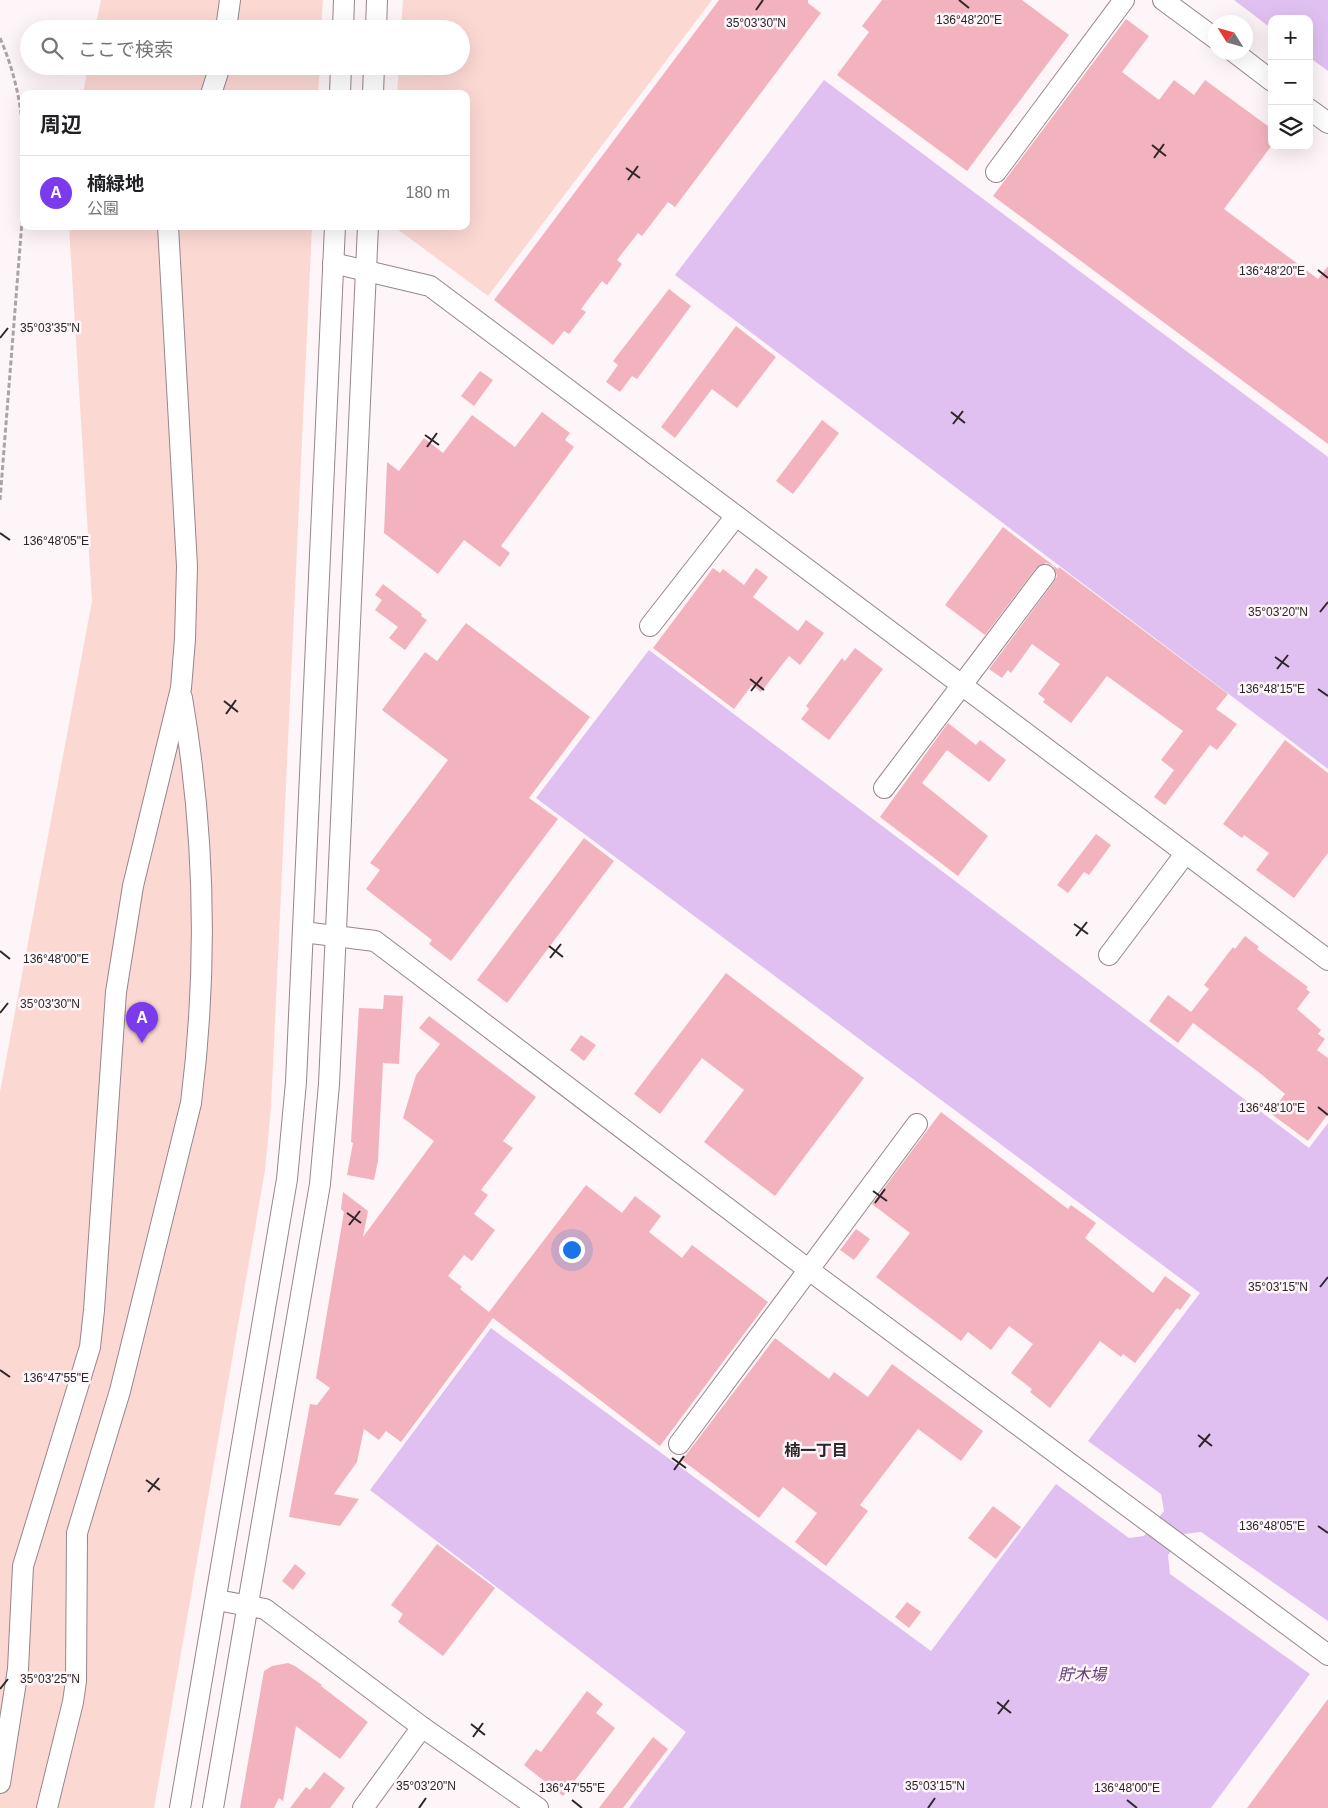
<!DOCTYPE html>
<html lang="ja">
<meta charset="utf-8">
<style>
:root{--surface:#fff;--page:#f6f6f6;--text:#202124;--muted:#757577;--line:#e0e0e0;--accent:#7c3aed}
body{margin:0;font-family:Arial,"Noto Sans JP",sans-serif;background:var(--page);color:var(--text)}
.controls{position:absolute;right:15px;top:15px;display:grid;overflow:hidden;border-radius:10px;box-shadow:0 5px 20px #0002}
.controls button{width:45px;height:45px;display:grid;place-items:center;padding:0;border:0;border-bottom:1px solid var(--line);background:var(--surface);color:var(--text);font:25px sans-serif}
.compass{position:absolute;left:1208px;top:15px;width:45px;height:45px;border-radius:50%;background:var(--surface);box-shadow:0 5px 20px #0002;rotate:307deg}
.you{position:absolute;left:571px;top:1249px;width:18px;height:18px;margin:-12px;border:4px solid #fff;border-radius:50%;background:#1a73e8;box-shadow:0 0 0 8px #1a73e833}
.badge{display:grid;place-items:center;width:32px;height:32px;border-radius:50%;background:var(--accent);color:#fff;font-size:16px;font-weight:700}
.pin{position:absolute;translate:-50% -41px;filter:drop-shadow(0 1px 2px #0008)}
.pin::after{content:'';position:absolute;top:26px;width:18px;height:15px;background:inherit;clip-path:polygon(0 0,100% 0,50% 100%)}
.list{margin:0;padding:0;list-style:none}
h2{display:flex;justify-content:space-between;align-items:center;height:65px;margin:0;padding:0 20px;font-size:21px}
h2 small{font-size:16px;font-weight:400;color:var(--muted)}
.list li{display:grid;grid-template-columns:32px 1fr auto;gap:15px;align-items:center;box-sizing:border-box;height:75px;padding:0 20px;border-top:1px solid var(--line)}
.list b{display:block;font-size:19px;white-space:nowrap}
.list p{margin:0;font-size:16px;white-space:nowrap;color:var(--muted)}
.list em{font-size:16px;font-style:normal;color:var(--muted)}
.icon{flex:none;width:28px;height:28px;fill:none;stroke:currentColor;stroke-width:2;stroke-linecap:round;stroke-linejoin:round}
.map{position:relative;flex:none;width:1328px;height:1808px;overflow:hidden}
.search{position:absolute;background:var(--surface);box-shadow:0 5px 20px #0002;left:20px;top:20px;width:450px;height:55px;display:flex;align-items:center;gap:12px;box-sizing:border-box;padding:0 18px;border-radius:28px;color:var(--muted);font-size:19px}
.panel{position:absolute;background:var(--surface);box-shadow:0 5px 20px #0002;left:20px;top:90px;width:450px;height:140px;border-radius:10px}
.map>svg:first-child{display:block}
.green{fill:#fcd8d3}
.water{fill:#e0c0f1}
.building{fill:#f3b3be}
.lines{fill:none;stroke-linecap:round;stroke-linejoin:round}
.minor-casing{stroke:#97858d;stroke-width:22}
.path{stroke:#aba3a6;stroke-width:3;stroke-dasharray:5 2.5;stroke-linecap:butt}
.minor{stroke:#fff;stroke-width:20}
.ticks{fill:none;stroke:#2d2629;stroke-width:2}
.labels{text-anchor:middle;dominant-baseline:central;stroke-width:5;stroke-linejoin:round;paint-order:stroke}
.neighbourhood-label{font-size:16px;font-weight:bold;fill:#2d2629;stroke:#fdf5f8}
.water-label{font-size:16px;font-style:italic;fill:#643b77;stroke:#fdf5f8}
.ticks-label{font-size:12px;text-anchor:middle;fill:#2d2629;stroke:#fdf5f8;stroke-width:5;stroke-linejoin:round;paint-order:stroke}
</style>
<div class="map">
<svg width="1328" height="1808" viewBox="0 0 1328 1808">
<rect width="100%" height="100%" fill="#fdf5f8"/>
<g class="green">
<path d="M 101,0 L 323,0 L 321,29 L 95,29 Z"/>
<path d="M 403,0 L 712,0 L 488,296 L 393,226 L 466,226 L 466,94 L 397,94 L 399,66 L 461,66 L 461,29 L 401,29 Z"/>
<path d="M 88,66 L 320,66 L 318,94 L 83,94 Z"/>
<path d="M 69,226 L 312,226 L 271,1107 L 265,1170 L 154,1808 L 0,1808 L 0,1092 L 92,601 Z"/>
</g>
<g class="water">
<path d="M 1234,0 L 1328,0 L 1328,71 L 1309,57 L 1309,19 L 1272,19 L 1272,29 Z"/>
<path d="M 824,80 L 1328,457 L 1328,769 L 675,275 Z"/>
<path d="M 649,650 L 1309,1148 L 1328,1123 L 1328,1621 L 1201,1532 L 1184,1534 L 1168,1555 L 1170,1574 L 1310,1674 L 1211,1808 L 629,1808 L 686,1732 L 370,1490 L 491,1328 L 931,1651 L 1056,1484 L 1129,1538 L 1144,1536 L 1164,1511 L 1161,1494 L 1088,1441 L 1200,1293 L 536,798 Z"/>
</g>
<g class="building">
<path d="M 719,0 L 808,0 L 808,3 L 821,13 L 675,207 L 668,202 L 642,236 L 638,233 L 617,260 L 622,264 L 607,285 L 602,281 L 581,309 L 586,312 L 569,334 L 564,331 L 553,345 L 494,300 Z"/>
<path d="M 882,0 L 1022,0 L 1069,35 L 967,171 L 837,75 L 869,32 L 862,26 Z"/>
<path d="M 1126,19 L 1149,36 L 1122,72 L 1159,100 L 1174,80 L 1194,95 L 1205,80 L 1272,129 L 1272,145 L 1224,209 L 1318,279 L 1328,266 L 1328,444 L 993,196 Z"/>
<path d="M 669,289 L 691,306 L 637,379 L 632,376 L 620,392 L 606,382 L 618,365 L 613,361 Z"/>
<path d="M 736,326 L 776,357 L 737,408 L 712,389 L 675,438 L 661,427 Z"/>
<path d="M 480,371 L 493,380 L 474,406 L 461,396 Z"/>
<path d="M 542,412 L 570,433 L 565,440 L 574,447 L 501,546 L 510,553 L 500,567 L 464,540 L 438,574 L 384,533 L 387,462 L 399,471 L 424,438 L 443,453 L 472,415 L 515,447 Z"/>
<path d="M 822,420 L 839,433 L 793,494 L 776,481 Z"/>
<path d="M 1003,527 L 1058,569 L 1059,567 L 1228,694 L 1216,709 L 1237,724 L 1217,750 L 1210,745 L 1165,805 L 1154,797 L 1174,770 L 1161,760 L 1183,731 L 1107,676 L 1071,723 L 1043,702 L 1045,699 L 1038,694 L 1060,664 L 1032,644 L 1011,673 L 1008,670 L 1002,678 L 989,669 L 1054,582 L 1057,576 L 1053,566 L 1046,563 L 1036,568 L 985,635 L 945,605 Z"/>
<path d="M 713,568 L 720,573 L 723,569 L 744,585 L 756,568 L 768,577 L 753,597 L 798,631 L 806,620 L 824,633 L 800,665 L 789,656 L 761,692 L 752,685 L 734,709 L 653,648 Z"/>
<path d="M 383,584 L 422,614 L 421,616 L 427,620 L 405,650 L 389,638 L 398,627 L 375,610 L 382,600 L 375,595 Z"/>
<path d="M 466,623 L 590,717 L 529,798 L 558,819 L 451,961 L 429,944 L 432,940 L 366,889 L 380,870 L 370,863 L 448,760 L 382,710 L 425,652 L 437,661 Z"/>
<path d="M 855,648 L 883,669 L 829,740 L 801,719 L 809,709 L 806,706 L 842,658 L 845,661 Z"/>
<path d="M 948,723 L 976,745 L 980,740 L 1006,760 L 989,782 L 947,750 L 922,783 L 988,836 L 958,876 L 880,817 Z"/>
<path d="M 1285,740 L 1328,773 L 1328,853 L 1294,898 L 1256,870 L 1269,853 L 1244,835 L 1242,838 L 1223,824 Z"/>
<path d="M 1096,834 L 1111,845 L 1089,875 L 1084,872 L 1068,893 L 1057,885 Z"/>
<path d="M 584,838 L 614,861 L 507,1003 L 477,980 Z"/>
<path d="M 1245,936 L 1259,947 L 1257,949 L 1308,987 L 1306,989 L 1310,992 L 1297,1009 L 1321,1030 L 1318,1034 L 1325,1039 L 1317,1050 L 1328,1058 L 1328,1114 L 1308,1141 L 1270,1113 L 1285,1094 L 1261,1074 L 1193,1023 L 1178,1043 L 1149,1021 L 1168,995 L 1191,1012 L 1209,989 L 1204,985 L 1233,947 L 1235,949 Z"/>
<path d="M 726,973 L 864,1078 L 775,1196 L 704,1142 L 744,1090 L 702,1058 L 660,1114 L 634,1094 Z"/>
<path d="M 384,995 L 403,996 L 399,1064 L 383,1063 L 378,1161 L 374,1180 L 347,1175 L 353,1143 L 351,1142 L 359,1008 L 383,1009 Z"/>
<path d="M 429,1016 L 536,1097 L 503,1141 L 513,1148 L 481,1190 L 488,1195 L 474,1214 L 495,1230 L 472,1261 L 464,1255 L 448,1276 L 462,1287 L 460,1289 L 489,1312 L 586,1185 L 622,1213 L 635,1196 L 661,1216 L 649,1232 L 682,1258 L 692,1245 L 768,1302 L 660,1446 L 493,1318 L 401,1442 L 386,1431 L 379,1440 L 364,1429 L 357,1462 L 334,1494 L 359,1499 L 340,1526 L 289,1517 L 310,1404 L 317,1405 L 330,1388 L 316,1378 L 344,1212 L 341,1209 L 343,1192 L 368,1211 L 363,1237 L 434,1141 L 403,1118 L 416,1075 L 440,1044 L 419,1028 Z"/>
<path d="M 581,1035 L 596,1045 L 584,1061 L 570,1050 Z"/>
<path d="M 941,1112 L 1068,1209 L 1071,1205 L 1096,1223 L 1085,1238 L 1153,1293 L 1165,1276 L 1191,1295 L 1180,1310 L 1177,1308 L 1135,1363 L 1123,1354 L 1121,1357 L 1100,1341 L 1050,1408 L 1030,1392 L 1032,1389 L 1011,1373 L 1033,1344 L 1009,1326 L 991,1350 L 968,1332 L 961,1341 L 876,1277 L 910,1233 L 872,1204 Z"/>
<path d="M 856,1229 L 870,1239 L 854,1260 L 840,1250 Z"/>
<path d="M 775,1338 L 829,1379 L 834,1372 L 868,1397 L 892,1364 L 983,1431 L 961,1461 L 918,1429 L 860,1505 L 868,1511 L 826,1566 L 795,1542 L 817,1513 L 783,1487 L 759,1518 L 682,1460 Z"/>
<path d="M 993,1506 L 1021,1527 L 996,1559 L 968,1538 Z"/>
<path d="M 437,1544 L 495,1588 L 443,1656 L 398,1622 L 403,1614 L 391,1605 Z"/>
<path d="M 295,1564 L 306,1573 L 293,1590 L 282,1581 Z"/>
<path d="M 907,1602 L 921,1612 L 909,1628 L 895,1617 Z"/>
<path d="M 288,1663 L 295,1666 L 322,1685 L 321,1686 L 368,1722 L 340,1759 L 296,1726 L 283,1801 L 279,1798 L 274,1808 L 240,1808 L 264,1671 L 272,1666 Z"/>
<path d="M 587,1691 L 603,1704 L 596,1713 L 615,1728 L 563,1796 L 524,1765 L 536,1749 L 541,1752 Z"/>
<path d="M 1328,1699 L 1328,1808 L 1247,1808 Z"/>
<path d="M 653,1737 L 668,1749 L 623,1808 L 599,1808 Z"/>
<path d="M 324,1772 L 345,1788 L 330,1808 L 290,1808 L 306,1787 L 310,1790 Z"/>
</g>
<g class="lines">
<defs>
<g id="minor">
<path d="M 1163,0 L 1216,39"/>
<path d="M 226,29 L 230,0"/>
<path d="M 343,29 L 344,0"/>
<path d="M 376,29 L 377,0"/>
<path d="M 1234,52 L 1272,81"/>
<path d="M 211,94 L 220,66"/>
<path d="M 340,94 L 341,66"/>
<path d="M 373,94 L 374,66"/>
<path d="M 1309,109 L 1328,123"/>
<path d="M 996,172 L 1124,0"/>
<path d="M 333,263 L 430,286 L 1328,960"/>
<path d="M 650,626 L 736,516"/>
<path d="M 884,788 L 1045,575"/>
<path d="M 303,932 L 375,941 L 809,1270 L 1328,1655"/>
<path d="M 1109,955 L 1185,854"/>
<path d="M 679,1444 L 917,1124"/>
<path d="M 217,1600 L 265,1609 L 422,1727 L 538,1808"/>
<path d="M 0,1783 L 18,1669 L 23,1566 L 90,1347 L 94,1310 L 116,992 L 133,886 L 181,688 L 185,639 L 187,566 L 168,226"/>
<path d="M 47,1808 L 73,1702 L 76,1681 L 77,1533 L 120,1391 L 191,1103 C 208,968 205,832 182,698"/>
<path d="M 180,1808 L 287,1179 L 296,1082 L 335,226"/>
<path d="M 213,1808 L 320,1184 L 329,1084 L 368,226"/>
<path d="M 363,1808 L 422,1727"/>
</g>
</defs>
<use href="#minor" class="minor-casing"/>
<g class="path">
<path d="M 0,38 C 15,72 22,107 24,144"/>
<path d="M 0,500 L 24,196"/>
</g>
<use href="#minor" class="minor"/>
</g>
<path class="ticks" d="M 959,0 L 969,8M 756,10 L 763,0M 1152,145 L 1166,156M 1154,158 L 1164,144M 626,168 L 640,178M 628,180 L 638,166M 1318,270 L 1328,278M 0,338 L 8,328M 951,412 L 965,423M 953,424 L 963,411M 425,435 L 439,445M 427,447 L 437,433M 0,533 L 10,540M 1320,612 L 1328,602M 1275,657 L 1289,667M 1277,669 L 1288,655M 750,679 L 764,690M 1318,689 L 1328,696M 751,691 L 762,677M 224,701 L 238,712M 226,714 L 236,700M 1074,924 L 1088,934M 1076,936 L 1087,922M 549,946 L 563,957M 0,951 L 10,959M 550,958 L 561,944M 0,1013 L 8,1003M 1318,1107 L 1328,1115M 873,1191 L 887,1201M 875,1203 L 885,1189M 347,1213 L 361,1223M 349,1225 L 360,1211M 1320,1287 L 1328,1277M 0,1370 L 10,1377M 1198,1435 L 1212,1446M 1199,1447 L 1210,1434M 672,1458 L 686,1468M 674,1470 L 684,1456M 146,1480 L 160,1490M 148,1492 L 159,1478M 1318,1526 L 1328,1533M 0,1689 L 8,1679M 997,1702 L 1011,1713M 998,1714 L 1009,1700M 471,1724 L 485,1735M 473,1737 L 483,1723M 572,1800 L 582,1808M 1127,1800 L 1137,1808M 419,1808 L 426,1798M 928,1808 L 935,1798"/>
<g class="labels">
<g class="neighbourhood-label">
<text x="816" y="1450">楠一丁目</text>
</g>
<g class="water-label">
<text x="1082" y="1674">貯木場</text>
</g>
</g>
<g class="ticks-label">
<text x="969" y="24">136°48'20"E</text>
<text x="756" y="27">35°03'30"N</text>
<text x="1272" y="275">136°48'20"E</text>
<text x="50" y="332">35°03'35"N</text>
<text x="56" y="545">136°48'05"E</text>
<text x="1278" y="616">35°03'20"N</text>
<text x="1272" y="693">136°48'15"E</text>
<text x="56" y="963">136°48'00"E</text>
<text x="50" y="1008">35°03'30"N</text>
<text x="1272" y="1112">136°48'10"E</text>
<text x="1278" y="1291">35°03'15"N</text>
<text x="56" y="1382">136°47'55"E</text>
<text x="1272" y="1530">136°48'05"E</text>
<text x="50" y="1683">35°03'25"N</text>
<text x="426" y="1790">35°03'20"N</text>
<text x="935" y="1790">35°03'15"N</text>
<text x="572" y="1792">136°47'55"E</text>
<text x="1127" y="1792">136°48'00"E</text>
</g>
</svg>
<div class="controls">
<button>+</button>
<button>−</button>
<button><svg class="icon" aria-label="layers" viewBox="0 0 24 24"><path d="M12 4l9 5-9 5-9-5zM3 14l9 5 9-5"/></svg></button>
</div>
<svg class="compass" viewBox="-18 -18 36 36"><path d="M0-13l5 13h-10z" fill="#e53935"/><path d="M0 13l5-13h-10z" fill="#757577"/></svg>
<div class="you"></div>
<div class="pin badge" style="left:142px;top:1043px">A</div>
<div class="search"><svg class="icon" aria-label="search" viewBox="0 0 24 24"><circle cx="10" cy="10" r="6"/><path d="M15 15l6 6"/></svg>ここで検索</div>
<section class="panel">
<h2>周辺<small></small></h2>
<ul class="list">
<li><span class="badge">A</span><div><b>楠緑地</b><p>公園</p></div><em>180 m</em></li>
</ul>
</section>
</div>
